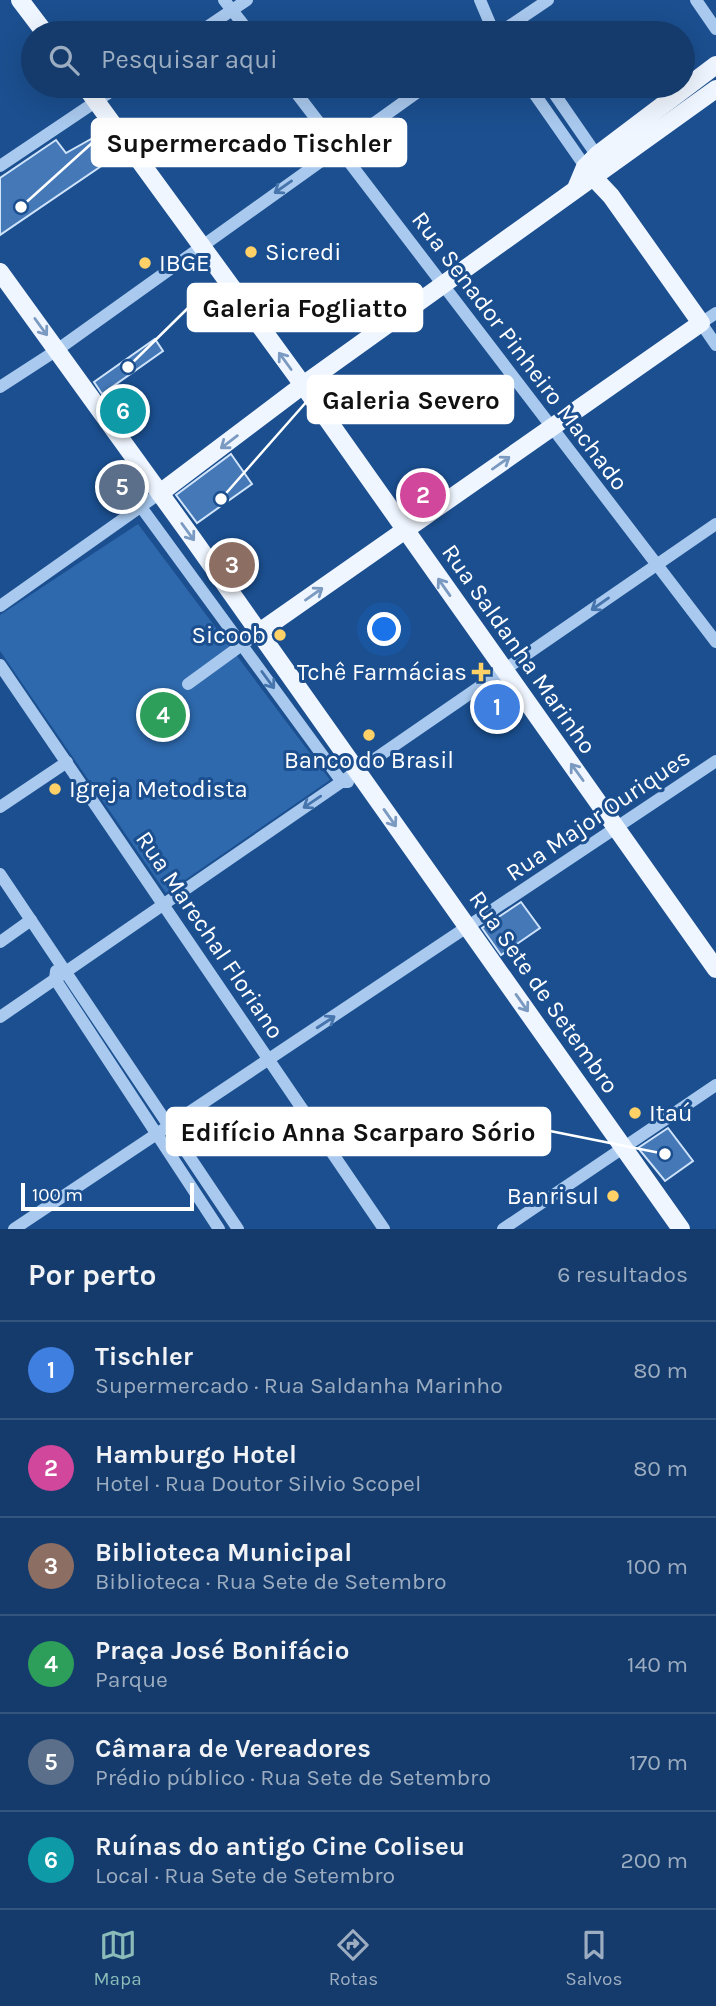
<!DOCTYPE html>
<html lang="pt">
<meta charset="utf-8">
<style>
:root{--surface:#143b6b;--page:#214673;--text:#f1f3f6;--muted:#9dadc1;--line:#33557e;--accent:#8bbbb9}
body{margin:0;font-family:Karla,sans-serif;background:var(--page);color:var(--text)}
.scale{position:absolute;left:21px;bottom:18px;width:173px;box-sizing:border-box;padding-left:7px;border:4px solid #fff;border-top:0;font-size:19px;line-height:24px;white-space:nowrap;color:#fff;-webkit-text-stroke:5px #1b4f8f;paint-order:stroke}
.you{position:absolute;left:385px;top:630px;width:24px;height:24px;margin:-18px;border:5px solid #fff;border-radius:50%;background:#1a73e8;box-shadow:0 0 0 10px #1a73e833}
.badge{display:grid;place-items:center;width:46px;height:46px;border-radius:50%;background:var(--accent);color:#fff;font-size:23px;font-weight:700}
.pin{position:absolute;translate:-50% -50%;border:4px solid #fff;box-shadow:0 2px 7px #0006}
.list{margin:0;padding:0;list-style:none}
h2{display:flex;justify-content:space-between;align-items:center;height:91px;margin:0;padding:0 28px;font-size:30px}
h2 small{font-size:23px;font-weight:400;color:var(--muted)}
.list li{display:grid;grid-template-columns:46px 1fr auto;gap:21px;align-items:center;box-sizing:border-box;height:98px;padding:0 28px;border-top:2px solid var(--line)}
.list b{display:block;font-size:26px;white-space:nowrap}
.list p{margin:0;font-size:23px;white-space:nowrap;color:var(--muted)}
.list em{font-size:23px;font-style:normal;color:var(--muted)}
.icon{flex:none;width:38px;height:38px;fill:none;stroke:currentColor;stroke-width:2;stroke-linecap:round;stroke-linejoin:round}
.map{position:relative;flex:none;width:716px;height:1229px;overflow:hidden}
.search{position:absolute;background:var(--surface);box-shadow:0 7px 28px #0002;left:21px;right:21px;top:21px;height:77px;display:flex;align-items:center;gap:18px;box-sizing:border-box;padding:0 24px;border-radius:38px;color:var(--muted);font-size:26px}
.sheet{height:679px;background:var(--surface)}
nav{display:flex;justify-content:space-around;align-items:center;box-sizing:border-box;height:98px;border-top:2px solid var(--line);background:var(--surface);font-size:19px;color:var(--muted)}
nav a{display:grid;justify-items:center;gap:4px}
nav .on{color:var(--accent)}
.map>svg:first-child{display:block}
.green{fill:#2e69ad}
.building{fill:#4478b7;stroke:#cfe3fa;stroke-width:2}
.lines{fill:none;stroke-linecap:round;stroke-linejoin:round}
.minor{stroke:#a9c9ee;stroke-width:12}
.major{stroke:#f0f6ff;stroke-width:18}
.oneway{stroke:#4674ac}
.oneway2{stroke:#7b9ac1}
.poi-dot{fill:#ffd166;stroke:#1b4f8f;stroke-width:2.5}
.labels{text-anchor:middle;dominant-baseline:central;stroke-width:6;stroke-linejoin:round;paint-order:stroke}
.poi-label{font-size:24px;fill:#fff;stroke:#1b4f8f;text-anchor:start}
.street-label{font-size:24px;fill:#fff;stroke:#1b4f8f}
.leader{fill:none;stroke:#fff;stroke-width:2.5}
.callout-dot{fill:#fff;stroke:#1b4f8f;stroke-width:2.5}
.callout{fill:#fff;stroke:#fff;stroke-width:2.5}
.callout-label{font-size:26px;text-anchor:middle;font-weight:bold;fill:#111}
</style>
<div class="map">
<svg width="716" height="1229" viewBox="0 0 716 1229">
<rect width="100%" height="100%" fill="#1b4f8f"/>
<path class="green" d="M 138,524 L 330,780 L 166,893 L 0,651 L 0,615 Z"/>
<g class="building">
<path d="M 100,134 L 116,156 L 0,235 L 0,178 L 56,140 L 66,153 Z"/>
<path d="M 155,339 L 163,351 L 102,394 L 94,382 Z"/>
<path d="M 231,454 L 252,484 L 197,523 L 176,495 Z"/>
<path d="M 521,902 L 540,928 L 501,955 L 482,928 Z"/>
<path d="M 668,1128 L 693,1161 L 665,1181 L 638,1148 Z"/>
</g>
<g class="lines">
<g class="minor">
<path d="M 224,0 L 250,33"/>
<path d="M 480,0 L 494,33"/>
<path d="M 696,0 L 716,29"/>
<path d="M 198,33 L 247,0"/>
<path d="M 499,33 L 548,0"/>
<path d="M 291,86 L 716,642"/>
<path d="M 529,86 L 589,172"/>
<path d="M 549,86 L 600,160"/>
<path d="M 0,166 L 119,86"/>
<path d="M 716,313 L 701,323 L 716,345"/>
<path d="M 0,387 L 57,350 L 426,86"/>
<path d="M 141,507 L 342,782 L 348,782"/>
<path d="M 0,606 L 160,493"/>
<path d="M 0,665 L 384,1229"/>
<path d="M 188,684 L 258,633"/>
<path d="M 0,807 L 67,762"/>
<path d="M 0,874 L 238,1229"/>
<path d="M 0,942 L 31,920"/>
<path d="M 56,971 L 55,979 L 219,1229"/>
<path d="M 0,1017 L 716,524"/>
<path d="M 14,1229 L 716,761"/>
<path d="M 503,1229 L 716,1085"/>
</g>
<g class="major">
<path d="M 20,0 L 45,33"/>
<path d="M 85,86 L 303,385 L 716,969"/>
<path d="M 577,186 L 585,167 L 597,155 L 716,65"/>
<path d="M 0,272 L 193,539 L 681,1229"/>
<path d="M 160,493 L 303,385 L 716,89"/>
<path d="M 258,633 L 701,323 L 611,196 L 594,178"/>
</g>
</g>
<defs><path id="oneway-shaft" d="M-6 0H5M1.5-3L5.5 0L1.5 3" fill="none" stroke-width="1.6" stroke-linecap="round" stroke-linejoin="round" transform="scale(1.75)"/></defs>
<g class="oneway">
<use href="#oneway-shaft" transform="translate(283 187) rotate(145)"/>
<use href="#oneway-shaft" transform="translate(600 604) rotate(145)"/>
<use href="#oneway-shaft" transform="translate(268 680) rotate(54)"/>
<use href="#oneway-shaft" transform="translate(312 802) rotate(146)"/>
<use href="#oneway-shaft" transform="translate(326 1022) rotate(-33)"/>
</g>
<g class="oneway2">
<use href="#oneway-shaft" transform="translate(41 327) rotate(54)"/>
<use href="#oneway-shaft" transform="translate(285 361) rotate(-126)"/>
<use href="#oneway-shaft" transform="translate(229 442) rotate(143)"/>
<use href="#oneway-shaft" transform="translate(501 463) rotate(-35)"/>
<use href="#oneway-shaft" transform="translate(188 532) rotate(54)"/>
<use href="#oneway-shaft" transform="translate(444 587) rotate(-125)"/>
<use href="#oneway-shaft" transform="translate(314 594) rotate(-35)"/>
<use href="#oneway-shaft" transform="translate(577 772) rotate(-126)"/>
<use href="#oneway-shaft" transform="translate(390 818) rotate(55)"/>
<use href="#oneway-shaft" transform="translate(522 1003) rotate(55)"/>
</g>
<g class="poi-dot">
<circle cx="251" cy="252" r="7"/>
<circle cx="145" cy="263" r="7"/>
<circle cx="280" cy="635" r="7"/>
<path d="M477.5 661.5h7v7h7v7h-7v7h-7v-7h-7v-7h7z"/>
<circle cx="369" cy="735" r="7"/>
<circle cx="55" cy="789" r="7"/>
<circle cx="635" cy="1113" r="7"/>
<circle cx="613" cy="1196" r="7"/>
</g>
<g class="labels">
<g class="poi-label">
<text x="265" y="252">Sicredi</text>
<text x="159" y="263">IBGE</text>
<text x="266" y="635" text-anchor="end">Sicoob</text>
<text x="467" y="672" text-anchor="end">Tchê Farmácias</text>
<text x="369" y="760" text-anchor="middle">Banco do Brasil</text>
<text x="69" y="789">Igreja Metodista</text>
<text x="649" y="1113">Itaú</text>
<text x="599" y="1196" text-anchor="end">Banrisul</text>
</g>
<g class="street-label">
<text transform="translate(520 351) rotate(53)">Rua Senador Pinheiro Machado</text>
<text transform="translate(519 649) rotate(55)">Rua Saldanha Marinho</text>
<text transform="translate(598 815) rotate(-34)">Rua Major Ouriques</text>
<text transform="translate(210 935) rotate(56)">Rua Marechal Floriano</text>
<text transform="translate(544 992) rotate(55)">Rua Sete de Setembro</text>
</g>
</g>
<path class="leader" d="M21 207L92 143M128 367L188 308M221 499L308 400M665 1154L550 1131"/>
<g class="callout-dot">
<circle cx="21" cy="207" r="7"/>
<circle cx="128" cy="367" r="7"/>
<circle cx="221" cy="499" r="7"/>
<circle cx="665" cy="1154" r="7"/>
</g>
<g class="callout">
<rect x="92" y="119" width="314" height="47" rx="7"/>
<rect x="188" y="284" width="234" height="47" rx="7"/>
<rect x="308" y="376" width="205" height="47" rx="7"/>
<rect x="167" y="1108" width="383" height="47" rx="7"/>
</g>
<g class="callout-label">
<text x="249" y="152">Supermercado Tischler</text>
<text x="305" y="317">Galeria Fogliatto</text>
<text x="411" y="409">Galeria Severo</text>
<text x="358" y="1141">Edifício Anna Scarparo Sório</text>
</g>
</svg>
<div class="scale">100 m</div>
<div class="you"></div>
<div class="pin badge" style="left:497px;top:707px;background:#3f7fe0">1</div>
<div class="pin badge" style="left:423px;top:495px;background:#d1479c">2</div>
<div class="pin badge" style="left:232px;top:565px;background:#8d6e63">3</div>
<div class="pin badge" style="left:163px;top:715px;background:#2e9e5b">4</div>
<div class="pin badge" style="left:122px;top:487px;background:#5c6f8a">5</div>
<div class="pin badge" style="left:123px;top:411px;background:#0f9aa8">6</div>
<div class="search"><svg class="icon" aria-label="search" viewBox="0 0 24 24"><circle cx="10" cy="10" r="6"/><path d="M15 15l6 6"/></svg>Pesquisar aqui</div>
</div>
<section class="sheet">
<h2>Por perto<small>6 resultados</small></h2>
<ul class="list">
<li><span class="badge" style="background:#3f7fe0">1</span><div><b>Tischler</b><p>Supermercado · Rua Saldanha Marinho</p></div><em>80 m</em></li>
<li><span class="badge" style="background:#d1479c">2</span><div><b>Hamburgo Hotel</b><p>Hotel · Rua Doutor Silvio Scopel</p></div><em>80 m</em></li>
<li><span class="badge" style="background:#8d6e63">3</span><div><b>Biblioteca Municipal</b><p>Biblioteca · Rua Sete de Setembro</p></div><em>100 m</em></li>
<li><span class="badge" style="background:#2e9e5b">4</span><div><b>Praça José Bonifácio</b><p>Parque</p></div><em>140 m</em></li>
<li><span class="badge" style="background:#5c6f8a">5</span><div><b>Câmara de Vereadores</b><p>Prédio público · Rua Sete de Setembro</p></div><em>170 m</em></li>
<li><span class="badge" style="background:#0f9aa8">6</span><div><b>Ruínas do antigo Cine Coliseu</b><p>Local · Rua Sete de Setembro</p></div><em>200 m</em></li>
</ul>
</section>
<nav>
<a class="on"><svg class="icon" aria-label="map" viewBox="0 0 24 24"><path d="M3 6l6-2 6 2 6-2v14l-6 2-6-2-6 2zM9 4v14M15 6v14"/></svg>Mapa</a>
<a><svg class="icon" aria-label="directions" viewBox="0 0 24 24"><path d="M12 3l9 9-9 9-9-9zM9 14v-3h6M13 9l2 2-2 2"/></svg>Rotas</a>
<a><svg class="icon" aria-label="saved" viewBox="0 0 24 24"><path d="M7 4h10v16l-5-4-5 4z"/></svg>Salvos</a>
</nav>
